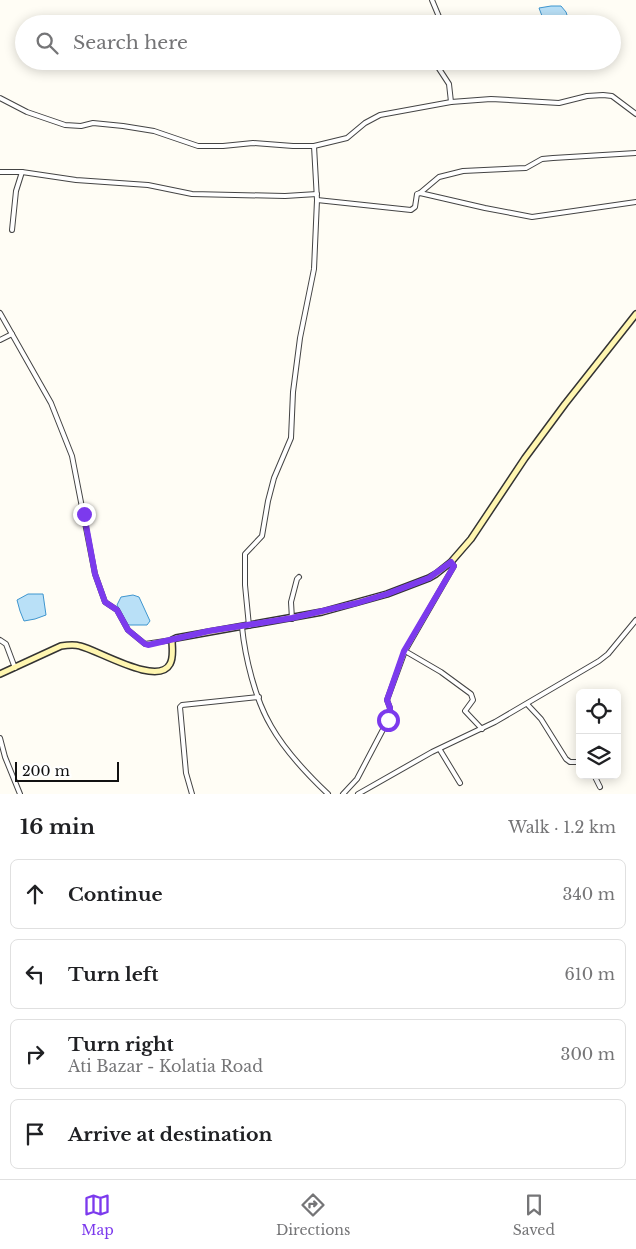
<!DOCTYPE html>
<meta charset="utf-8">
<style>
:root{--surface:#fff;--page:#f2f2f2;--text:#202124;--muted:#757577;--line:#e0e0e0;--accent:#7c3aed}
body{margin:0;font-family:"Libre Baskerville",serif;background:var(--page);color:var(--text)}
.controls{position:absolute;right:15px;bottom:15px;display:grid;overflow:hidden;border-radius:8px;box-shadow:0 2px 12px #0003}
.controls button{width:45px;height:45px;display:grid;place-items:center;padding:0;border:0;border-bottom:1px solid var(--line);background:var(--surface);color:var(--text);font:25px sans-serif}
.scale{position:absolute;left:15px;bottom:12px;width:104px;box-sizing:border-box;padding-left:5px;border:2px solid #111;border-top:0;font-size:14px;line-height:18px;white-space:nowrap;color:#111;-webkit-text-stroke:4px #fff;paint-order:stroke}
.stop{position:absolute;width:15px;height:15px;margin:-11px;border:4px solid #7c3aed;border-radius:50%;background:#fff}
.stop.end{background:#7c3aed;border-color:#fff;box-shadow:0 1px 5px #0008}
.list{margin:0;padding:0;list-style:none}
h2{display:flex;justify-content:space-between;align-items:center;height:65px;margin:0;padding:0 20px;font-size:21px}
h2 small{font-size:16px;font-weight:400;color:var(--muted)}
.list li{display:grid;grid-template-columns:32px 1fr auto;gap:15px;align-items:center;box-sizing:border-box;height:70px;margin:0 10px 10px;padding:0 10px;border:1px solid var(--line);border-radius:8px}
.list b{display:block;font-size:19px;white-space:nowrap}
.list p{margin:0;font-size:16px;white-space:nowrap;color:var(--muted)}
.list em{font-size:16px;font-style:normal;color:var(--muted)}
.icon{flex:none;width:28px;height:28px;fill:none;stroke:currentColor;stroke-width:2;stroke-linecap:round;stroke-linejoin:round}
.map{position:relative;flex:none;width:636px;height:794px;overflow:hidden}
.search{position:absolute;background:var(--surface);box-shadow:0 2px 12px #0003;left:15px;right:15px;top:15px;height:55px;display:flex;align-items:center;gap:12px;box-sizing:border-box;padding:0 18px;border-radius:28px;color:var(--muted);font-size:19px}
.sheet{height:385px;background:var(--surface)}
nav{display:flex;justify-content:space-around;align-items:center;box-sizing:border-box;height:70px;border-top:1px solid var(--line);background:var(--surface);font-size:14px;color:var(--muted)}
nav a{display:grid;justify-items:center;gap:2px}
nav .on{color:var(--accent)}
.map>svg:first-child{display:block}
.water{fill:#b9e0f7;stroke:#3f96cf}
.lines{fill:none;stroke-linecap:round;stroke-linejoin:round}
.minor-casing{stroke:#444;stroke-width:6}
.secondary-casing{stroke:#333;stroke-width:8}
.minor{stroke:#fff;stroke-width:4}
.secondary{stroke:#fff6b0;stroke-width:5}
.route{stroke:#7c3aed;stroke-width:6}
</style>
<div class="map">
<svg width="636" height="794" viewBox="0 0 636 794">
<rect width="100%" height="100%" fill="#fffdf5"/>
<g class="water">
<path d="M 551,6 L 561,6 L 566,12 L 570,24 L 545,24 L 539,8 Z"/>
<path d="M 28,594 L 43,594 L 46,615 L 35,619 L 24,621 L 20,611 L 17,600 Z"/>
<path d="M 133,595 L 139,597 L 150,621 L 147,625 L 128,625 L 117,605 L 121,597 Z"/>
</g>
<g class="lines">
<defs>
<g id="minor">
<path d="M 432,0 L 442,24"/>
<path d="M 434,61 L 449,84 L 451,102"/>
<path d="M 0,98 L 27,112 L 65,125 L 81,126 L 93,123 L 123,126 L 154,131 L 198,146 L 223,146 L 253,143 L 293,146 L 314,146 L 347,138 L 365,123 L 380,115 L 451,102 L 491,99 L 559,103 L 587,96 L 603,95 L 612,96 L 636,114"/>
<path d="M 0,172 L 22,172 L 76,180 L 148,185 L 192,194 L 285,196 L 317,194"/>
<path d="M 420,193 L 439,177 L 463,171 L 526,168 L 542,159 L 553,158 L 636,153"/>
<path d="M 317,200 L 411,210 L 415,207 L 417,194 L 420,193 L 485,208 L 532,217 L 636,202"/>
<path d="M 12,230 L 16,191 L 22,172"/>
<path d="M 0,313 L 51,403 L 72,456 L 95,574 L 105,602 L 117,610 L 128,630 L 145,644 L 172,640"/>
<path d="M 0,340 L 12,334"/>
<path d="M 292,619 L 291,602 L 297,579 L 299,577"/>
<path d="M 249,626 L 245,585 L 245,554 L 262,536 L 268,501 L 274,478 L 291,438 L 293,392 L 300,338 L 314,269 L 317,200 L 314,146"/>
<path d="M 242,627 C 245,657 255,699 271,726 C 284,749 309,776 328,794"/>
<path d="M 0,640 L 6,644 L 15,668"/>
<path d="M 405,651 L 454,566 L 451,562"/>
<path d="M 527,704 L 541,719 L 566,759 L 570,762 L 580,762"/>
<path d="M 0,738 L 5,757 L 20,794"/>
<path d="M 440,750 L 460,783"/>
<path d="M 594,775 L 600,787"/>
<path d="M 192,794 L 186,773 L 180,707 L 182,705 L 259,697"/>
<path d="M 343,794 L 357,779 L 388,720 L 390,708 L 387,700 L 405,651 L 441,672 L 471,694 L 473,700 L 465,711 L 482,729"/>
<path d="M 358,794 L 432,752 L 495,722 L 599,661 L 608,654 L 636,620"/>
</g>
<path id="secondary" d="M 0,674 L 61,646 C 67,645 74,644 80,646 C 98,650 158,687 170,664 C 174,657 172,648 172,640 L 176,638 L 322,612 L 387,594 L 429,578 L 436,574 L 451,562 L 471,539 L 525,458 L 565,404 L 636,314"/>
</defs>
<use href="#minor" class="minor-casing"/>
<use href="#secondary" class="secondary-casing"/>
<use href="#minor" class="minor"/>
<use href="#secondary" class="secondary"/>
</g>
<g class="lines">
<path class="route" d="M 84,514 L 95,574 L 105,602 L 117,610 L 128,630 L 145,644 L 148,645 L 209,631 L 292,618 L 357,603 L 387,594 L 429,578 L 451,562 L 454,566 L 404,651 L 387,700 L 390,708 L 388,720"/>
</g>
</svg>
<div class="controls">
<button><svg class="icon" aria-label="locate" viewBox="0 0 24 24"><circle cx="12" cy="12" r="6"/><path d="M12 2v4M12 18v4M2 12h4M18 12h4"/></svg></button>
<button><svg class="icon" aria-label="layers" viewBox="0 0 24 24"><path d="M12 4l9 5-9 5-9-5zM3 14l9 5 9-5"/></svg></button>
</div>
<div class="scale">200 m</div>
<div class="stop" style="left:388px;top:720px"></div>
<div class="stop end" style="left:84px;top:514px"></div>
<div class="search"><svg class="icon" aria-label="search" viewBox="0 0 24 24"><circle cx="10" cy="10" r="6"/><path d="M15 15l6 6"/></svg>Search here</div>
</div>
<section class="sheet">
<h2>16 min<small>Walk · 1.2 km</small></h2>
<ul class="list">
<li><svg class="icon" aria-label="ahead" viewBox="0 0 24 24"><path d="M12 20V5M6 11l6-6 6 6"/></svg><div><b>Continue</b></div><em>340 m</em></li>
<li><svg class="icon" aria-label="left" viewBox="0 0 24 24"><path d="M17 20v-9H6M10 6l-5 5 5 5"/></svg><div><b>Turn left</b></div><em>610 m</em></li>
<li><svg class="icon" aria-label="right" viewBox="0 0 24 24"><path d="M7 20v-9h11M14 6l5 5-5 5"/></svg><div><b>Turn right</b><p>Ati Bazar - Kolatia Road</p></div><em>300 m</em></li>
<li><svg class="icon" aria-label="arrive" viewBox="0 0 24 24"><path d="M6 21V4h12l-3 4 3 4H6"/></svg><div><b>Arrive at destination</b></div></li>
</ul>
</section>
<nav>
<a class="on"><svg class="icon" aria-label="map" viewBox="0 0 24 24"><path d="M3 6l6-2 6 2 6-2v14l-6 2-6-2-6 2zM9 4v14M15 6v14"/></svg>Map</a>
<a><svg class="icon" aria-label="directions" viewBox="0 0 24 24"><path d="M12 3l9 9-9 9-9-9zM9 14v-3h6M13 9l2 2-2 2"/></svg>Directions</a>
<a><svg class="icon" aria-label="saved" viewBox="0 0 24 24"><path d="M7 4h10v16l-5-4-5 4z"/></svg>Saved</a>
</nav>
